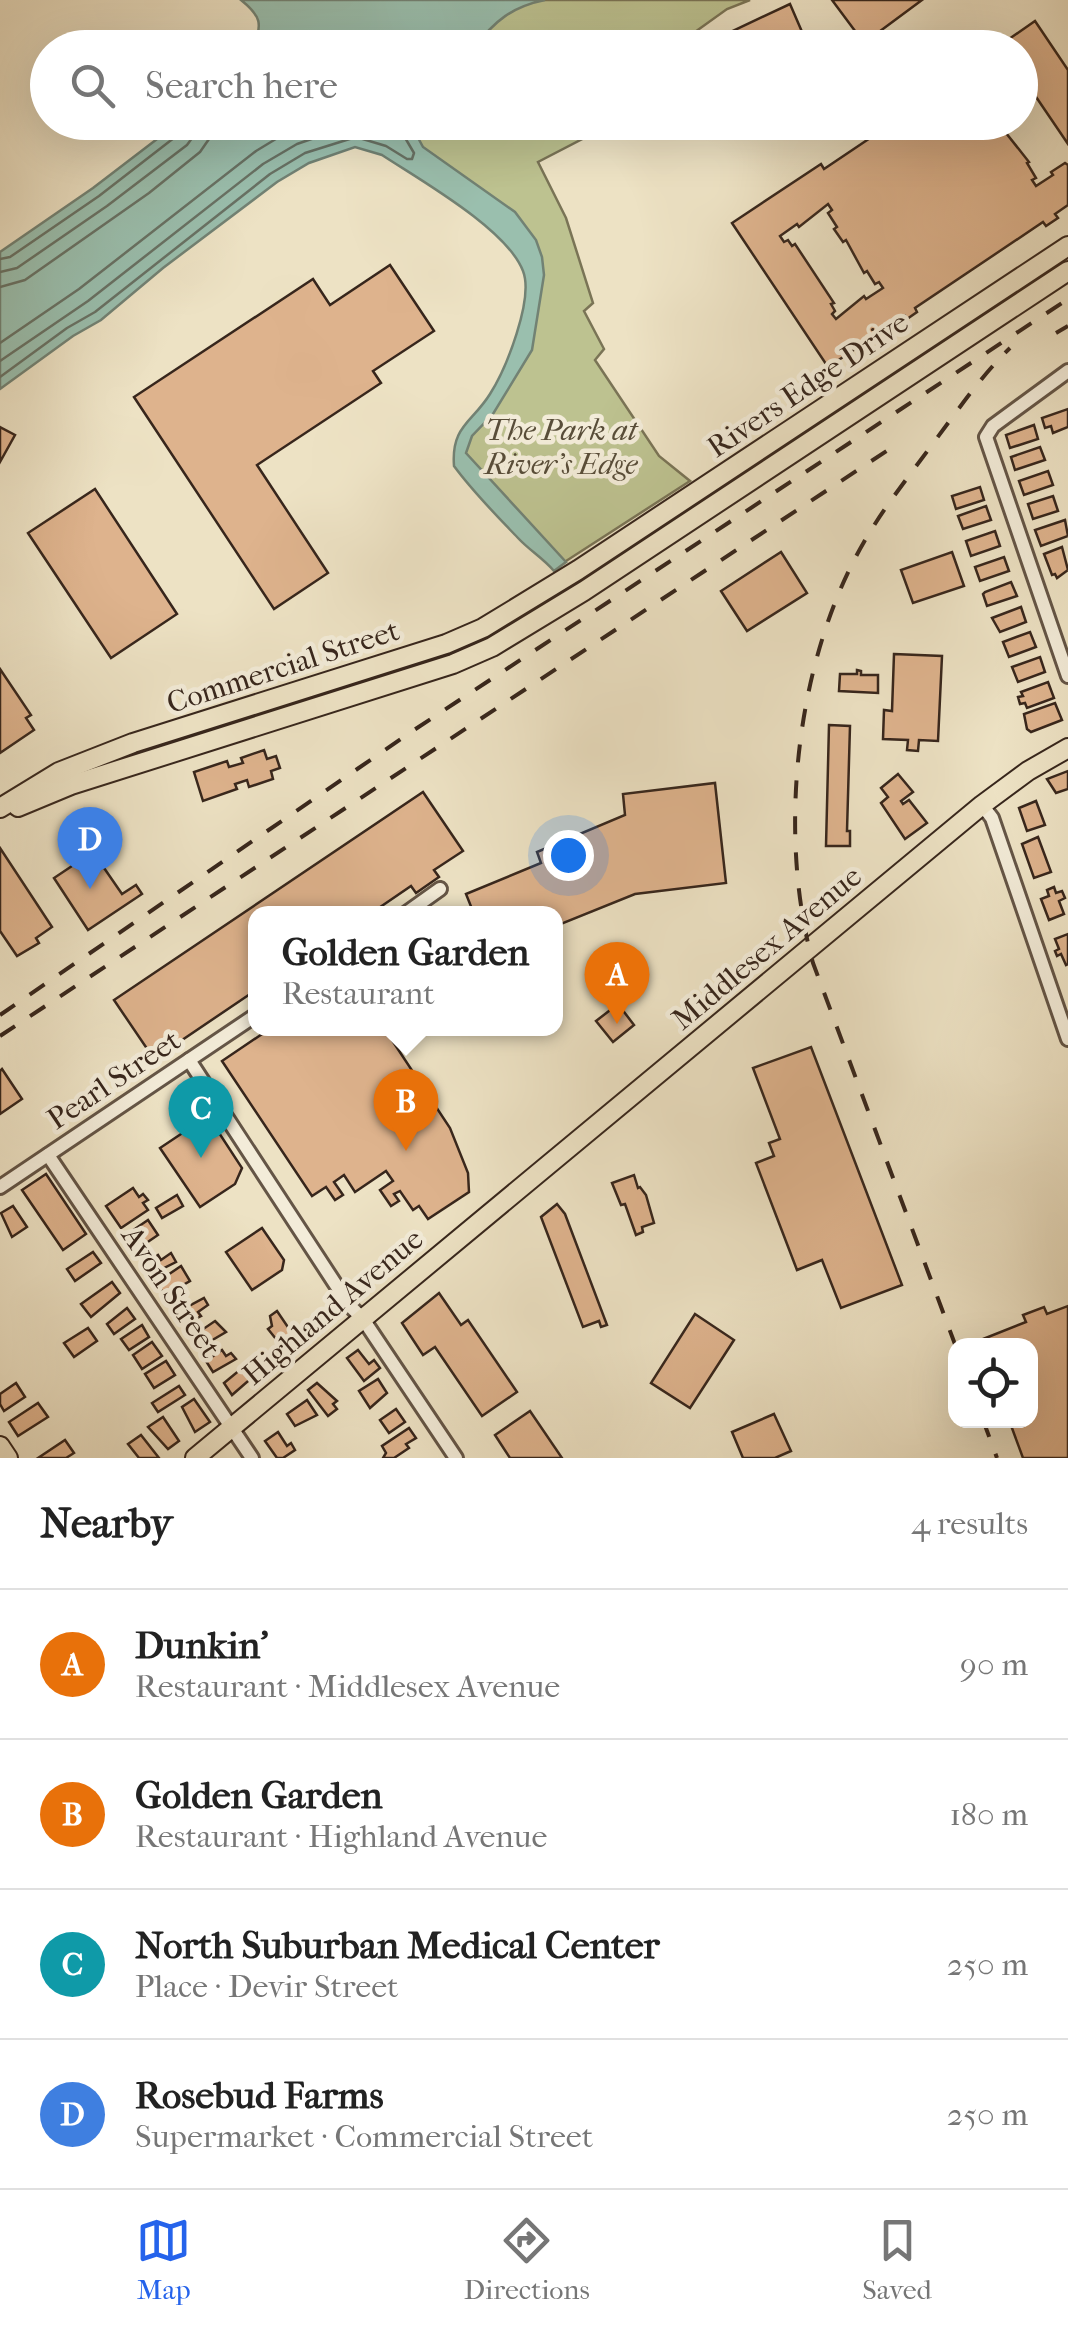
<!DOCTYPE html>
<meta charset="utf-8">
<style>
:root{--surface:#fff;--page:#f6f6f6;--text:#222;--muted:#767676;--line:#e0e0e0;--accent:#2563eb}
body{margin:0;font-family:"IM FELL French Canon",serif;background:var(--page);color:var(--text)}
.controls{position:absolute;right:30px;bottom:30px;display:grid;overflow:hidden;border-radius:20px;box-shadow:0 10px 40px #0002}
.controls button{width:90px;height:90px;display:grid;place-items:center;padding:0;border:0;border-bottom:2px solid var(--line);background:var(--surface);color:var(--text);font:50px sans-serif}
.you{position:absolute;left:568px;top:855px;width:35px;height:35px;margin:-25px;border:8px solid #fff;border-radius:50%;background:#1a73e8;box-shadow:0 0 0 15px #1a73e833}
.badge{display:grid;place-items:center;width:65px;height:65px;border-radius:50%;background:var(--accent);color:#fff;font-size:32px;font-weight:700}
.pin{position:absolute;translate:-50% -82px;filter:drop-shadow(0 2px 5px #0008)}
.pin::after{content:'';position:absolute;top:52px;width:35px;height:30px;background:inherit;clip-path:polygon(0 0,100% 0,50% 100%)}
.popup{position:absolute;left:248px;top:906px;width:315px;height:130px;box-sizing:border-box;display:grid;place-content:center;border-radius:20px;background:var(--surface);filter:drop-shadow(0 2px 8px #0005);font-size:32px;white-space:nowrap;color:var(--muted)}
.popup b{font-size:38px;color:var(--text)}
.popup::after{content:'';position:absolute;left:50%;top:100%;margin-left:-20px;border:20px solid transparent;border-top-color:var(--surface)}
.list{margin:0;padding:0;list-style:none}
h2{display:flex;justify-content:space-between;align-items:center;height:130px;margin:0;padding:0 40px;font-size:42px}
h2 small{font-size:32px;font-weight:400;color:var(--muted)}
.list li{display:grid;grid-template-columns:65px 1fr auto;gap:30px;align-items:center;box-sizing:border-box;height:150px;padding:0 40px;border-top:2px solid var(--line)}
.list b{display:block;font-size:38px;white-space:nowrap}
.list p{margin:0;font-size:32px;white-space:nowrap;color:var(--muted)}
.list em{font-size:32px;font-style:normal;color:var(--muted)}
.icon{flex:none;width:55px;height:55px;fill:none;stroke:currentColor;stroke-width:2;stroke-linecap:round;stroke-linejoin:round}
.map{position:relative;flex:none;width:1068px;height:1458px;overflow:hidden}
.search{position:absolute;background:var(--surface);box-shadow:0 10px 40px #0002;left:30px;right:30px;top:30px;height:110px;display:flex;align-items:center;gap:25px;box-sizing:border-box;padding:0 35px;border-radius:55px;color:var(--muted);font-size:38px}
.sheet{height:730px;background:var(--surface)}
nav{display:flex;justify-content:space-around;align-items:center;box-sizing:border-box;height:140px;border-top:2px solid var(--line);background:var(--surface);font-size:28px;color:var(--muted)}
nav a{display:grid;justify-items:center;gap:5px}
nav .on{color:var(--accent)}
.map>svg:first-child{display:block}
.green{fill:#bdc290;stroke:#7a7456;stroke-width:2.5}
.water{fill:#9abfae;stroke:#728274;stroke-width:2.5}
.lines{fill:none;stroke-linecap:round;stroke-linejoin:round}
.shore{stroke:#687265;stroke-width:2.5}
.building{fill:#deb38d;stroke:#37261c;stroke-width:2.5;fill-rule:evenodd}
.minor-casing{stroke:#645546;stroke-width:18}
.major-casing{stroke:#37261c;stroke-width:22}
.minor{stroke:#f3ecd9;stroke-width:12}
.major{stroke:#ede2c4;stroke-width:18}
.rail{stroke:#37261c;stroke-width:4;stroke-dasharray:18 18;stroke-linecap:butt}
.labels{text-anchor:middle;dominant-baseline:central;stroke-width:9;stroke-linejoin:round;paint-order:stroke}
.street-label{font-size:30px;fill:#37261c;stroke:#f3ecd9}
.park-label{font-size:30px;font-style:italic;fill:#584d39;stroke:#f3ecd9}
</style>
<div class="map">
<svg width="1068" height="1458" viewBox="0 0 1068 1458">
<rect width="100%" height="100%" fill="#ede2c4"/>
<filter id="stains"><feTurbulence type="fractalNoise" baseFrequency=".002" numOctaves="4"/><feColorMatrix values="0 0 0 0 .2 0 0 0 0 .09 0 0 0 0 .02 0 0 0 .5 -.17"/></filter>
<radialGradient id="worn" r=".72"><stop offset=".6" stop-color="#630" stop-opacity="0"/><stop offset="1" stop-color="#630" stop-opacity=".3"/></radialGradient>
<g class="green">
<path d="M 531,0 L 750,0 L 727,9 L 674,47 L 471,48 L 494,18 Z"/>
<path d="M 408,123 L 594,123 L 586,137 L 538,162 L 566,218 L 593,303 L 584,311 L 604,349 L 595,360 L 659,456 L 690,481 L 563,563 L 459,449 L 492,409 L 540,276 L 414,143 Z"/>
</g>
<g class="water">
<path d="M 241,0 L 545,0 C 514,6 493,21 475,48 L 253,47 C 263,24 261,16 241,0 Z"/>
<path d="M 178,123 L 410,123 L 423,147 L 515,212 L 536,240 L 542,257 L 544,275 L 532,350 L 493,414 L 472,436 L 466,453 L 566,562 L 554,571 C 543,558 529,550 518,538 C 496,515 473,492 454,466 C 451,426 472,423 490,394 C 506,369 534,299 523,271 C 507,229 420,180 382,155 L 355,147 L 309,163 L 277,182 L 163,268 L 101,320 L 73,336 L 0,389 L 0,252 L 93,188 Z"/>
</g>
<g class="lines">
<g class="shore">
<path d="M 0,259 L 10,257 L 99,196 L 179,134 L 183,122"/>
<path d="M 0,272 L 17,268 L 107,206 L 187,145 L 195,134 L 196,122"/>
<path d="M 0,287 L 25,280 L 149,193 L 200,152 L 209,139 L 211,122"/>
<path d="M 0,343 L 79,289 L 256,151 L 294,128 L 314,122"/>
<path d="M 0,361 L 88,301 L 263,164 L 297,144 L 352,125 L 384,131 L 389,122"/>
<path d="M 0,377 L 67,328 L 95,312 L 270,174 L 305,153 L 356,137 L 386,146 L 407,159 L 412,159 L 414,153 L 404,136 L 402,122"/>
</g>
</g>
<g class="building">
<path d="M 832,0 L 922,0 L 864,43 Z"/>
<path d="M 790,4 L 809,48 L 703,48 L 724,35 Z"/>
<path d="M 1035,21 L 1068,70 L 1068,144 L 1030,88 L 1033,86 L 1029,79 L 1032,77 L 1028,71 L 1020,76 L 1020,48 L 996,48 Z"/>
<path d="M 894,122 L 1004,122 L 1009,131 L 1006,133 L 1029,162 L 1027,163 L 1036,178 L 1032,180 L 1036,186 L 1053,175 L 1051,172 L 1065,163 L 1068,165 L 1068,205 L 1055,214 L 1058,218 L 1046,226 L 1043,222 L 915,308 L 917,312 L 907,319 L 905,316 L 828,367 L 732,223 L 821,164 L 824,169 ZM 828,204 L 832,210 L 828,213 L 837,227 L 834,229 L 843,242 L 846,240 L 864,273 L 867,271 L 875,284 L 879,282 L 883,288 L 866,299 L 864,296 L 836,319 L 832,314 L 835,311 L 831,304 L 834,303 L 795,244 L 792,246 L 788,240 L 784,242 L 780,236 L 797,224 L 799,227 Z"/>
<path d="M 390,265 L 434,331 L 373,371 L 381,383 L 257,465 L 328,573 L 274,609 L 134,397 L 313,279 L 330,305 Z"/>
<path d="M 1068,409 L 1068,427 L 1053,433 L 1051,426 L 1045,428 L 1042,418 Z"/>
<path d="M 1034,425 L 1038,439 L 1010,448 L 1006,435 Z"/>
<path d="M 0,427 L 15,435 L 0,462 Z"/>
<path d="M 1040,447 L 1045,460 L 1015,470 L 1011,457 Z"/>
<path d="M 1048,471 L 1053,485 L 1024,495 L 1019,481 Z"/>
<path d="M 980,487 L 984,500 L 956,509 L 952,496 Z"/>
<path d="M 95,489 L 177,614 L 111,658 L 28,533 Z"/>
<path d="M 1053,496 L 1058,511 L 1033,519 L 1028,504 Z"/>
<path d="M 986,506 L 991,520 L 963,529 L 958,516 Z"/>
<path d="M 1065,520 L 1068,536 L 1041,546 L 1035,530 Z"/>
<path d="M 995,531 L 1000,546 L 971,556 L 966,541 Z"/>
<path d="M 1062,547 L 1068,570 L 1057,578 L 1055,574 L 1052,575 L 1044,554 Z"/>
<path d="M 781,552 L 807,593 L 747,631 L 721,591 Z"/>
<path d="M 952,552 L 964,586 L 913,603 L 901,570 Z"/>
<path d="M 1004,557 L 1009,571 L 980,581 L 975,567 Z"/>
<path d="M 1011,582 L 1017,596 L 987,606 L 983,594 L 985,592 Z"/>
<path d="M 1021,607 L 1026,622 L 1000,632 L 992,618 Z"/>
<path d="M 1030,632 L 1036,647 L 1009,657 L 1003,642 Z"/>
<path d="M 894,654 L 942,656 L 938,741 L 919,740 L 918,751 L 907,750 L 908,740 L 883,739 L 884,710 L 892,711 Z"/>
<path d="M 1040,657 L 1045,672 L 1018,682 L 1012,667 Z"/>
<path d="M 0,669 L 31,715 L 26,718 L 34,730 L 0,753 Z"/>
<path d="M 857,670 L 861,671 L 861,675 L 878,675 L 878,693 L 839,691 L 840,674 L 857,674 Z"/>
<path d="M 1048,682 L 1054,698 L 1027,708 L 1025,703 L 1020,704 L 1018,697 L 1023,696 L 1021,692 Z"/>
<path d="M 1055,703 L 1062,720 L 1031,732 L 1027,729 L 1024,714 Z"/>
<path d="M 829,725 L 850,726 L 847,831 L 850,831 L 850,846 L 826,846 Z"/>
<path d="M 264,750 L 267,759 L 276,756 L 280,768 L 271,771 L 273,779 L 249,787 L 247,780 L 235,784 L 237,789 L 203,801 L 194,772 L 227,761 L 229,767 L 243,763 L 241,758 Z"/>
<path d="M 1068,771 L 1068,789 L 1056,793 L 1047,779 Z"/>
<path d="M 898,774 L 913,792 L 901,801 L 903,804 L 909,800 L 927,823 L 905,839 L 881,803 L 888,797 L 881,788 Z"/>
<path d="M 715,783 L 726,883 L 635,894 L 556,926 L 556,914 L 474,914 L 466,894 L 541,863 L 537,852 L 625,815 L 623,794 Z"/>
<path d="M 423,792 L 463,851 L 434,870 L 439,877 L 416,893 L 411,886 L 370,914 L 256,914 L 256,990 L 154,1059 L 114,1000 Z"/>
<path d="M 1036,801 L 1045,825 L 1027,831 L 1019,808 Z"/>
<path d="M 1038,837 L 1051,872 L 1034,878 L 1022,844 Z"/>
<path d="M 0,848 L 52,927 L 36,938 L 39,943 L 17,956 L 0,931 Z"/>
<path d="M 93,852 L 122,894 L 136,885 L 142,894 L 88,930 L 54,878 Z"/>
<path d="M 1054,887 L 1056,893 L 1062,891 L 1065,898 L 1059,901 L 1064,914 L 1049,920 L 1041,899 L 1049,896 L 1047,890 Z"/>
<path d="M 1068,934 L 1068,964 L 1066,965 L 1061,954 L 1057,956 L 1055,951 L 1059,949 L 1055,939 Z"/>
<path d="M 618,1004 L 634,1025 L 613,1042 L 596,1021 Z"/>
<path d="M 271,1028 L 384,1028 L 450,1128 L 468,1173 L 469,1192 L 428,1219 L 419,1206 L 413,1210 L 400,1191 L 394,1194 L 399,1201 L 391,1206 L 380,1190 L 393,1181 L 386,1171 L 355,1192 L 344,1175 L 334,1182 L 343,1195 L 335,1200 L 326,1187 L 312,1196 L 222,1061 Z"/>
<path d="M 811,1047 L 902,1285 L 841,1308 L 822,1260 L 797,1270 L 756,1163 L 774,1156 L 769,1143 L 780,1139 L 753,1068 Z"/>
<path d="M 2,1069 L 22,1099 L 0,1114 L 0,1071 Z"/>
<path d="M 208,1116 L 242,1168 L 235,1184 L 200,1207 L 160,1148 Z"/>
<path d="M 46,1174 L 86,1234 L 63,1250 L 22,1190 Z"/>
<path d="M 634,1175 L 638,1188 L 640,1187 L 646,1195 L 654,1223 L 642,1227 L 643,1232 L 636,1235 L 625,1204 L 621,1205 L 612,1183 Z"/>
<path d="M 133,1188 L 139,1197 L 143,1194 L 148,1200 L 143,1203 L 148,1210 L 121,1228 L 106,1206 Z"/>
<path d="M 177,1195 L 183,1206 L 162,1218 L 156,1208 Z"/>
<path d="M 557,1204 L 565,1214 L 607,1325 L 601,1327 L 599,1321 L 583,1327 L 541,1217 Z"/>
<path d="M 13,1206 L 27,1227 L 12,1237 L 1,1213 Z"/>
<path d="M 148,1220 L 158,1235 L 136,1250 L 126,1235 Z"/>
<path d="M 262,1228 L 284,1260 L 282,1270 L 252,1290 L 226,1252 Z"/>
<path d="M 93,1252 L 101,1263 L 75,1281 L 67,1269 Z"/>
<path d="M 171,1253 L 176,1262 L 150,1275 L 144,1264 L 158,1255 L 161,1260 Z"/>
<path d="M 181,1266 L 190,1281 L 165,1295 L 156,1283 Z"/>
<path d="M 112,1282 L 120,1293 L 91,1317 L 81,1304 Z"/>
<path d="M 439,1293 L 461,1325 L 468,1320 L 517,1392 L 482,1416 L 435,1347 L 423,1355 L 402,1323 Z"/>
<path d="M 204,1298 L 208,1305 L 198,1312 L 201,1316 L 185,1324 L 181,1321 L 176,1313 Z"/>
<path d="M 1068,1306 L 1068,1458 L 1023,1458 L 1009,1420 L 1030,1420 L 1030,1346 L 980,1346 L 978,1341 L 1026,1322 L 1023,1315 L 1044,1307 L 1047,1314 Z"/>
<path d="M 127,1308 L 135,1319 L 114,1334 L 107,1324 Z"/>
<path d="M 277,1311 L 296,1339 L 284,1349 L 268,1329 L 272,1326 L 270,1316 Z"/>
<path d="M 695,1314 L 734,1340 L 690,1408 L 651,1383 Z"/>
<path d="M 215,1321 L 226,1332 L 197,1349 L 190,1338 Z"/>
<path d="M 142,1325 L 149,1337 L 129,1350 L 121,1339 Z"/>
<path d="M 88,1328 L 97,1341 L 74,1357 L 64,1343 Z"/>
<path d="M 152,1342 L 162,1356 L 142,1369 L 133,1355 Z"/>
<path d="M 222,1350 L 226,1356 L 231,1353 L 236,1359 L 213,1372 L 206,1361 Z"/>
<path d="M 358,1350 L 369,1364 L 374,1360 L 380,1368 L 364,1381 L 347,1358 Z"/>
<path d="M 166,1361 L 175,1375 L 154,1388 L 145,1374 Z"/>
<path d="M 247,1364 L 255,1375 L 232,1395 L 224,1383 Z"/>
<path d="M 378,1379 L 387,1393 L 370,1408 L 359,1391 Z"/>
<path d="M 16,1383 L 25,1397 L 4,1411 L 0,1404 L 0,1394 Z"/>
<path d="M 317,1383 L 337,1401 L 333,1404 L 337,1409 L 328,1416 L 308,1390 Z"/>
<path d="M 179,1386 L 185,1395 L 158,1412 L 152,1403 Z"/>
<path d="M 194,1399 L 210,1422 L 195,1432 L 182,1407 Z"/>
<path d="M 307,1400 L 317,1415 L 295,1426 L 287,1414 Z"/>
<path d="M 38,1403 L 48,1417 L 18,1436 L 9,1422 Z"/>
<path d="M 396,1409 L 405,1422 L 389,1433 L 380,1420 Z"/>
<path d="M 530,1411 L 562,1458 L 510,1458 L 495,1435 Z"/>
<path d="M 774,1414 L 791,1451 L 775,1458 L 743,1458 L 732,1432 Z"/>
<path d="M 163,1417 L 179,1441 L 168,1449 L 148,1427 Z"/>
<path d="M 409,1428 L 416,1438 L 406,1444 L 409,1448 L 394,1458 L 383,1458 L 386,1453 L 382,1446 Z"/>
<path d="M 278,1432 L 287,1446 L 291,1443 L 295,1450 L 283,1458 L 277,1458 L 265,1441 Z"/>
<path d="M 141,1435 L 159,1458 L 139,1458 L 128,1444 Z"/>
<path d="M 65,1440 L 74,1453 L 66,1458 L 38,1458 Z"/>
</g>
<g class="lines">
<defs>
<g id="minor">
<path d="M 1068,371 L 993,426 L 986,437 L 1068,676"/>
<path d="M 982,805 L 992,818 L 1068,1039"/>
<path d="M 405,914 L 440,889"/>
<path d="M 189,1060 L 349,1305 L 363,1319 L 456,1458"/>
<path d="M 48,1155 L 252,1458"/>
<path d="M 0,1187 L 256,1015"/>
</g>
<g id="major">
<path d="M 18,807 L 71,785 L 453,664 L 492,647 L 584,591 L 1068,271"/>
<path d="M 0,808 L 59,772 L 133,743 L 446,644 L 483,628 L 578,570 L 1068,246"/>
<path d="M 0,1446 L 8,1458"/>
<path d="M 195,1458 L 982,805 L 1028,771 L 1068,748"/>
</g>
</defs>
<use href="#minor" class="minor-casing"/>
<use href="#major" class="major-casing"/>
<use href="#minor" class="minor"/>
<use href="#major" class="major"/>
<g class="rail">
<path d="M 1056,333 L 1068,326"/>
<path d="M 0,1015 L 411,732 L 1068,299"/>
<path d="M 0,1036 L 888,450"/>
<path d="M 956,1347 L 813,963 C 777,833 796,659 864,542 C 884,507 910,475 934,442 C 958,410 981,376 1010,348"/>
<path d="M 983,1420 L 997,1458"/>
</g>
</g>
<g class="labels">
<g class="street-label">
<text transform="translate(808 385) rotate(-34)">Rivers Edge Drive</text>
<text transform="translate(283 667) rotate(-18)">Commercial Street</text>
<text transform="translate(767 948) rotate(-40)">Middlesex Avenue</text>
<text transform="translate(114 1080) rotate(-34)">Pearl Street</text>
<text transform="translate(171 1292) rotate(56)">Avon Street</text>
<text transform="translate(333 1307) rotate(-40)">Highland Avenue</text>
</g>
<g class="park-label">
<text x="561" y="430">The Park at<tspan x="561" dy="34">River's Edge</tspan></text>
</g>
</g>
<rect width="100%" height="100%" filter="url(#stains)"/>
<rect width="100%" height="100%" fill="url(#worn)"/>
</svg>
<div class="controls">
<button><svg class="icon" aria-label="locate" viewBox="0 0 24 24"><circle cx="12" cy="12" r="6"/><path d="M12 2v4M12 18v4M2 12h4M18 12h4"/></svg></button>
</div>
<div class="you"></div>
<div class="pin badge" style="left:617px;top:1024px;background:#e8710a">A</div>
<div class="pin badge" style="left:406px;top:1151px;background:#e8710a">B</div>
<div class="popup"><b>Golden Garden</b>Restaurant</div>
<div class="pin badge" style="left:201px;top:1158px;background:#0f9aa8">C</div>
<div class="pin badge" style="left:90px;top:889px;background:#3f7fe0">D</div>
<div class="search"><svg class="icon" aria-label="search" viewBox="0 0 24 24"><circle cx="10" cy="10" r="6"/><path d="M15 15l6 6"/></svg>Search here</div>
</div>
<section class="sheet">
<h2>Nearby<small>4 results</small></h2>
<ul class="list">
<li><span class="badge" style="background:#e8710a">A</span><div><b>Dunkin'</b><p>Restaurant · Middlesex Avenue</p></div><em>90 m</em></li>
<li><span class="badge" style="background:#e8710a">B</span><div><b>Golden Garden</b><p>Restaurant · Highland Avenue</p></div><em>180 m</em></li>
<li><span class="badge" style="background:#0f9aa8">C</span><div><b>North Suburban Medical Center</b><p>Place · Devir Street</p></div><em>250 m</em></li>
<li><span class="badge" style="background:#3f7fe0">D</span><div><b>Rosebud Farms</b><p>Supermarket · Commercial Street</p></div><em>250 m</em></li>
</ul>
</section>
<nav>
<a class="on"><svg class="icon" aria-label="map" viewBox="0 0 24 24"><path d="M3 6l6-2 6 2 6-2v14l-6 2-6-2-6 2zM9 4v14M15 6v14"/></svg>Map</a>
<a><svg class="icon" aria-label="directions" viewBox="0 0 24 24"><path d="M12 3l9 9-9 9-9-9zM9 14v-3h6M13 9l2 2-2 2"/></svg>Directions</a>
<a><svg class="icon" aria-label="saved" viewBox="0 0 24 24"><path d="M7 4h10v16l-5-4-5 4z"/></svg>Saved</a>
</nav>
